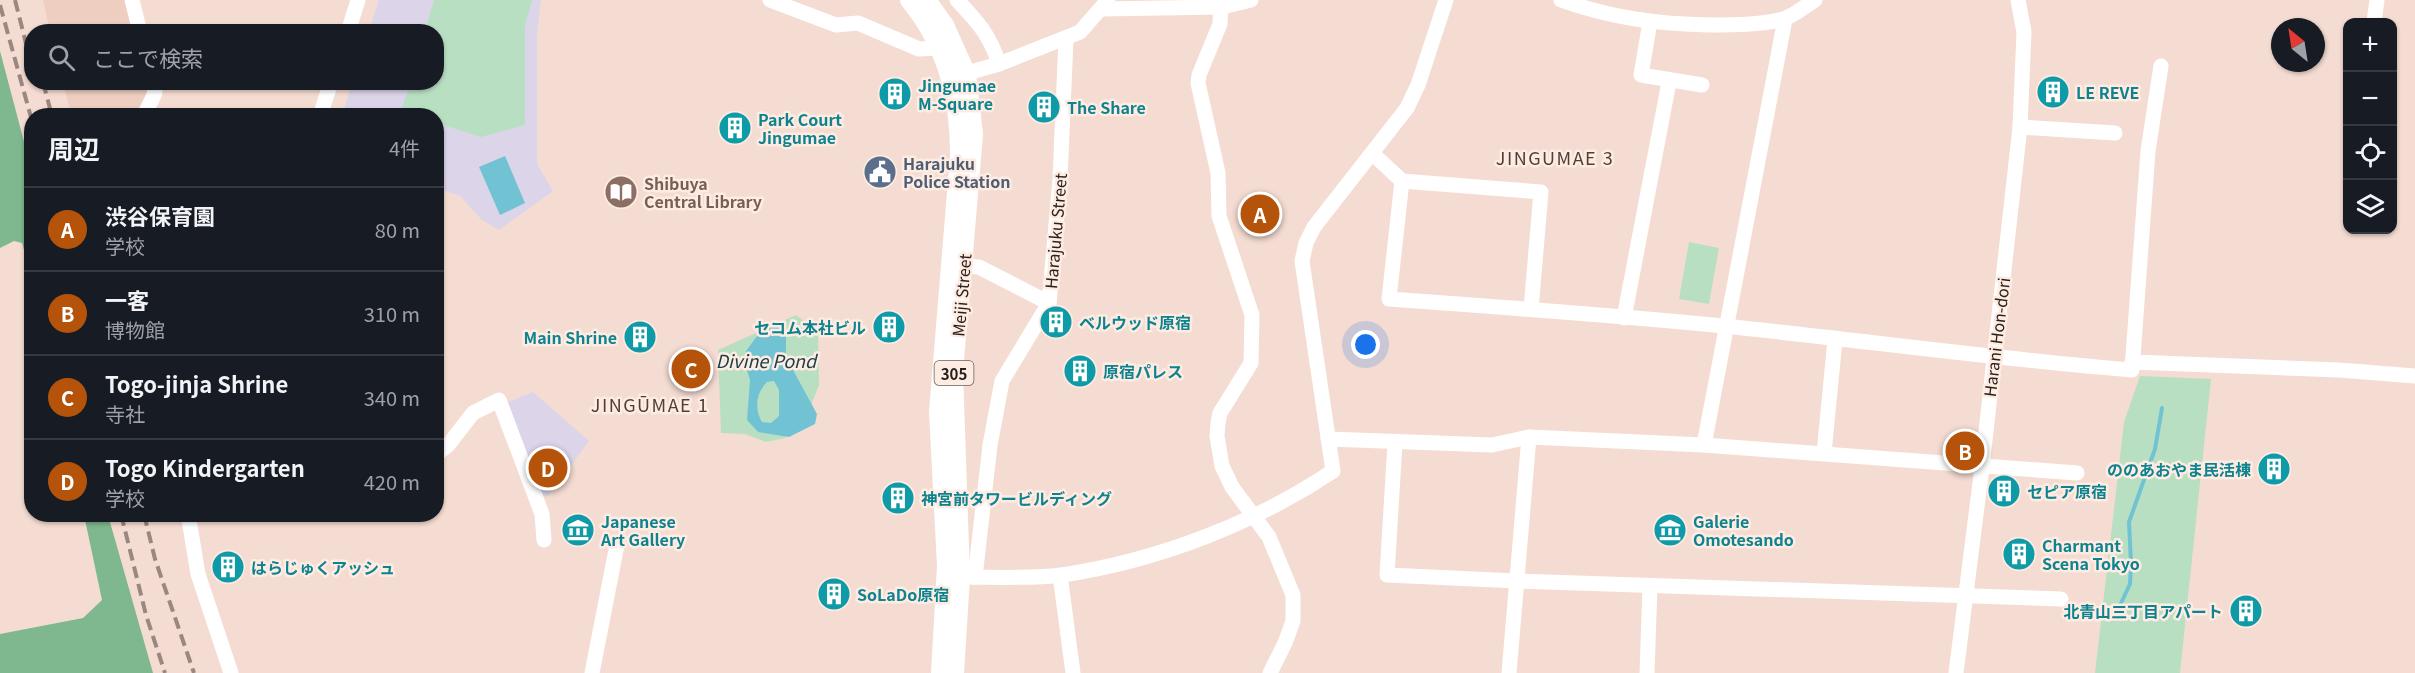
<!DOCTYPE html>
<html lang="ja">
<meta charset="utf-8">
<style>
:root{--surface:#171b24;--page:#242831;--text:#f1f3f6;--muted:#9ea1a6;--line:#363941;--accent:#b45309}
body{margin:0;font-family:Georgia,"Noto Sans JP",serif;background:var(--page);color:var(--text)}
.controls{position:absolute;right:18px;top:18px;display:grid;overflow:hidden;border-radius:12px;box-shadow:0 2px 4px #0004}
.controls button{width:54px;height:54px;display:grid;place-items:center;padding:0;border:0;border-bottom:2px solid var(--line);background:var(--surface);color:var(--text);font:30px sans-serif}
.compass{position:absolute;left:2271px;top:18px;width:54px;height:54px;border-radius:50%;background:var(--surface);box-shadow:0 2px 4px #0004;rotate:330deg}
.you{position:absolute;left:1366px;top:345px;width:21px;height:21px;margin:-15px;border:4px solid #fff;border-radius:50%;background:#1a73e8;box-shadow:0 0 0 9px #1a73e833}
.badge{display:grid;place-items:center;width:39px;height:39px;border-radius:50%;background:var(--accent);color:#fff;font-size:20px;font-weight:700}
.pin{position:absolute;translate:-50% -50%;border:3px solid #fff;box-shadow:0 2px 6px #0006}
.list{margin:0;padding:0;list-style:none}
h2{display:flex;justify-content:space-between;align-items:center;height:78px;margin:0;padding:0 24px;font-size:26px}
h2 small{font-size:20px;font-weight:400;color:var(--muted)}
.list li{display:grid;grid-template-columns:39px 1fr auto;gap:18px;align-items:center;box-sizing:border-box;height:84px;padding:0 24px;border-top:2px solid var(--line)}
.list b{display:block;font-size:22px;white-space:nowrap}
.list p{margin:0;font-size:20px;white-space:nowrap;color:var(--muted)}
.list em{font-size:20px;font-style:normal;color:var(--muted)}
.icon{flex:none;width:33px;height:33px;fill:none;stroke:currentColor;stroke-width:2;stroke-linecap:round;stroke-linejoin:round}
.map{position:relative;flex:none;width:2415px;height:673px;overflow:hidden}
.search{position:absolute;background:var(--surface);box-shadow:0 2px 4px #0004;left:24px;top:24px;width:420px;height:66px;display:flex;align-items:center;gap:15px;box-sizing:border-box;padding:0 21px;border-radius:24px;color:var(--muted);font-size:22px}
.panel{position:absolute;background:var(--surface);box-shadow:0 2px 4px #0004;left:24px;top:108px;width:420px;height:414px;border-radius:24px}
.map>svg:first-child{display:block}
.built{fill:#edcec1}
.education{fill:#dcd4e9}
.green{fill:#b9dfc3}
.forest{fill:#7fb88f}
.water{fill:#71c3d4;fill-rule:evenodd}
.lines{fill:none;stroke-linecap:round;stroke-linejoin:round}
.stream{stroke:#71c3d4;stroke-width:4}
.minor{stroke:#fff;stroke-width:15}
.major{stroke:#fff;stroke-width:18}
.rail{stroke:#998780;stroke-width:4;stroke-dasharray:12 6;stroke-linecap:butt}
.labels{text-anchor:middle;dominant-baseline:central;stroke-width:5;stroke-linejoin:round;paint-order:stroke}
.shield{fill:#feebe2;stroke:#695d57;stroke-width:1.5}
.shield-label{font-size:15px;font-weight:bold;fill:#29201c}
.culture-label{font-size:16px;font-weight:bold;fill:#0d838f;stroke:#feebe2;text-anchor:start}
.service-label{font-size:16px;font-weight:bold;fill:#4e5e75;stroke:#feebe2;text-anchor:start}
.education-label{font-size:16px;font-weight:bold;fill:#785e54;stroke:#feebe2;text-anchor:start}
.street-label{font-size:16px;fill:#29201c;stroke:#feebe2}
.neighbourhood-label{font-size:18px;letter-spacing:1.5px;fill:#513e36;stroke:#feebe2}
.water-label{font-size:18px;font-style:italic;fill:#183e46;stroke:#feebe2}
</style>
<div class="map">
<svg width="2415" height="673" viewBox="0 0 2415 673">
<rect width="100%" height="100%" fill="#f5dcd2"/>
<g class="built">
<path d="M 43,0 L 125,0 L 132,31 L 50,31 Z"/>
<path d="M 63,83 L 145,83 L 147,92 L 135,115 L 71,115 Z"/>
</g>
<g class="education">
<path d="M 379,0 L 541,0 L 537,35 L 537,164 L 553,191 L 499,230 L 482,220 L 460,196 L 437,188 L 436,116 L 342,116 L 352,83 L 436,82 L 436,32 L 369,31 Z"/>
<path d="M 533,392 L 589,441 L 548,496 L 537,495 L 503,404 Z"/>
</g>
<g class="green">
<path d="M 434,0 L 532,0 L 525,26 L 525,125 L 481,137 L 437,123 L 436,116 L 413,115 L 401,112 L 410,83 L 436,82 L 436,32 L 425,31 Z"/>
<path d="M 1689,242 L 1719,248 L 1709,304 L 1679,299 Z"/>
<path d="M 796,315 L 818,331 L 819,385 L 805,421 L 785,438 L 766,442 L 745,434 L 721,433 L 718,350 Z"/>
<path d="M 2140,376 L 2211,379 L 2180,673 L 2095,673 L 2124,422 Z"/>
</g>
<g class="forest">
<path d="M 0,51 L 31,168 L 31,275 L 22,243 L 14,241 L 0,248 Z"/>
<path d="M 84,515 L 108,515 L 153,673 L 0,673 L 0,634 L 83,618 L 102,600 Z"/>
</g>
<g class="water">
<path d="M 505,156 L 525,203 L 500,215 L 479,167 Z"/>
<path d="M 780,324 L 786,329 L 786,357 L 817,414 L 815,424 L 789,437 L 758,432 L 747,420 L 750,380 L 744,360 L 746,351 L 760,332 ZM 774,381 L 779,390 L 779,416 L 771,423 L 762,422 C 754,408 756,393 767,382 Z"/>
</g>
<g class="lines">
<path class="stream" d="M 2115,616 L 2130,584 L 2131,563 L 2129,522 L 2155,449 L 2162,408"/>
<g class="minor">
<path d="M 132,0 L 140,32"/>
<path d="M 770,0 L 836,25 L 858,23 L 919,49 L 938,48"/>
<path d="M 957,0 C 977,21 990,35 999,64"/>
<path d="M 1221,0 L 1220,24 L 1199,75 L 1198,83 L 1218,173 L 1219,216 L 1252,315 L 1251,363 L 1220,413 L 1218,423 L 1217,436 L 1222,466 L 1232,487 L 1269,537 L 1293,595 L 1293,621 L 1285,643 L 1270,673"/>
<path d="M 1561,0 C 1611,18 1658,24 1710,25 C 1734,25 1760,25 1783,19 C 1794,16 1805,6 1815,0"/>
<path d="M 1101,9 L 1222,7 L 1251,0"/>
<path d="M 1650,22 L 1641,75 L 1702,85"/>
<path d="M 2374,22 L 2377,0"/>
<path d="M 348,32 L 358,0"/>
<path d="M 957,76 L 999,64 L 1080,32 L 1108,0"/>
<path d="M 144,116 L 155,93 L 153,82"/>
<path d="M 320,116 L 331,82"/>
<path d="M 2020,127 L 2115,133"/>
<path d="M 1373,154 L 1402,181 L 1389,299 C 1501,307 1612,315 1724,326 C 1860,340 1995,359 2132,370 L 2148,151 L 2161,66"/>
<path d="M 1402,181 L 1541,192 L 1531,309"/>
<path d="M 964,266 L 979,267 L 1049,303"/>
<path d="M 1624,318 L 1669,82"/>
<path d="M 2132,362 L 2339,370 L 2415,376"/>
<path d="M 1328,439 L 1492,445 L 1529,437 L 1704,445 L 2077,473"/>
<path d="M 1395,443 L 1387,575 L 1518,581 L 2061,599"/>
<path d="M 1704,445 L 1785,19"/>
<path d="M 1824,453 L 1835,340"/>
<path d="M 436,455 L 449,444 L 473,413 L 499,400 L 542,514 L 544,540"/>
<path d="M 188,514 L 198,574 L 231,673"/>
<path d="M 953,571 L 961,577 C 994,577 1029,579 1062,575 C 1156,561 1254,524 1333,471 L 1302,261 L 1306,243 L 1314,227 L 1407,108 L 1418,85 L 1446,0"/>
<path d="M 1060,575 L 1073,673"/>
<path d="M 975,577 L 990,445 L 1002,381 L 1049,303 L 1060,179 L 1066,39"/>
<path d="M 592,673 L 617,545"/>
<path d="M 1509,673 L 1529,437"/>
<path d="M 1647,673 L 1650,586"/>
<path d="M 1956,673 L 1982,467 L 2020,127 L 2024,32 L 2018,0"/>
</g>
<g class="major">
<path d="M 909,0 C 947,47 959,97 959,156 L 938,412 L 946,566 L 940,673"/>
<path d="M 927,0 L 945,25 L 967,74 L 974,134 L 954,372 L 961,577 L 955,673"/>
</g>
<g class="rail">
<path d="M 15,0 L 32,67"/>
<path d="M 0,5 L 32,121"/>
<path d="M 43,82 L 52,116"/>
<path d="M 121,514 L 146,615 L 165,673"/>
<path d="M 144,514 L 155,559 L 194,673"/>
</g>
</g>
<defs>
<symbol id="building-disc" viewBox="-11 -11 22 22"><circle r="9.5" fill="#0f9aa8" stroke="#feebe2"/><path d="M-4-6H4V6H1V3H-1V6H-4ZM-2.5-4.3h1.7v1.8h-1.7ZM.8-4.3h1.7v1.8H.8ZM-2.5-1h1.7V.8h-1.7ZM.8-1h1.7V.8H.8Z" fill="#fff"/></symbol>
<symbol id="civic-disc" viewBox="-11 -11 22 22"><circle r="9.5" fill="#5c6f8a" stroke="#feebe2"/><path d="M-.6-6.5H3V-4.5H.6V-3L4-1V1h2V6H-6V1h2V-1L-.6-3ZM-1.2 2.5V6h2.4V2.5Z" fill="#fff"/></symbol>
<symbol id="library-disc" viewBox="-11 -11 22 22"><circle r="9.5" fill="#8d6e63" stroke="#feebe2"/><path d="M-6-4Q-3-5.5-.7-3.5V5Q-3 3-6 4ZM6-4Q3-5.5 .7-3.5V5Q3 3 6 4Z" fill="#fff"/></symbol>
<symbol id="museum-disc" viewBox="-11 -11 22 22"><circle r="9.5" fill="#0f9aa8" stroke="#feebe2"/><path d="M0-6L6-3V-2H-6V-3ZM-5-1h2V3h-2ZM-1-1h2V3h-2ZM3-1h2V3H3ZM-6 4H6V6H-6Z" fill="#fff"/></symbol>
</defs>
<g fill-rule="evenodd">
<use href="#building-disc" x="2034" y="73" width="38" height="38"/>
<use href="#building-disc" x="876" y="75" width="38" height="38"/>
<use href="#building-disc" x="1025" y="88" width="38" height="38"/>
<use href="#building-disc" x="716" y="109" width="38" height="38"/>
<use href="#civic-disc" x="861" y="153" width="38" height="38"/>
<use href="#library-disc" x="602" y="173" width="38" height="38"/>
<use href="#building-disc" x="1037" y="303" width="38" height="38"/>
<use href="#building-disc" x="870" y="308" width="38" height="38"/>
<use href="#building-disc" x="621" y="318" width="38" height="38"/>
<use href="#building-disc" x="1061" y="352" width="38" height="38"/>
<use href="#building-disc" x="2255" y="450" width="38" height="38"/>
<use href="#building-disc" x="1985" y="472" width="38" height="38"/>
<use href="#building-disc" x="879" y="479" width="38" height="38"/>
<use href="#museum-disc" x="559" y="511" width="38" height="38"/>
<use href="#museum-disc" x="1651" y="511" width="38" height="38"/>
<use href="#building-disc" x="2000" y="535" width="38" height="38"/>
<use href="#building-disc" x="209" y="548" width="38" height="38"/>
<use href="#building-disc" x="815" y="575" width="38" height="38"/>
<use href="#building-disc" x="2227" y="592" width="38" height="38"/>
</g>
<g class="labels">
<rect class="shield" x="934.5" y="361" width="39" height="24" rx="4.5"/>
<g class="shield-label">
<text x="954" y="373">305</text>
</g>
<g class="culture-label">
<text x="918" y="85">Jingumae<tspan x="918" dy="18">M-Square</tspan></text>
<text x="2076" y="92">LE REVE</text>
<text x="1067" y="107">The Share</text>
<text x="758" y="119">Park Court<tspan x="758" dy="18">Jingumae</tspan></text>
<text x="1079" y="322">ベルウッド原宿</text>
<text x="866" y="327" text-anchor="end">セコム本社ビル</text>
<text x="617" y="337" text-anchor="end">Main Shrine</text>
<text x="1103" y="371">原宿パレス</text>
<text x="2251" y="469" text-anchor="end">ののあおやま民活棟</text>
<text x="2027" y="491">セピア原宿</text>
<text x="921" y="498">神宮前タワービルディング</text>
<text x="601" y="521">Japanese<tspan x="601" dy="18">Art Gallery</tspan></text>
<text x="1693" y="521">Galerie<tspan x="1693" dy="18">Omotesando</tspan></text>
<text x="2042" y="545">Charmant<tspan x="2042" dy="18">Scena Tokyo</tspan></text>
<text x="251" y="567">はらじゅくアッシュ</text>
<text x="857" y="594">SoLaDo原宿</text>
<text x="2223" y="611" text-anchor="end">北青山三丁目アパート</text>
</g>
<g class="service-label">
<text x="903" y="163">Harajuku<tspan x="903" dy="18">Police Station</tspan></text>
</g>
<g class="education-label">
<text x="644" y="183">Shibuya<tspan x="644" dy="18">Central Library</tspan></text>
</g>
<g class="street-label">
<text transform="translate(1055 231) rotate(-85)">Harajuku Street</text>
<text transform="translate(961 295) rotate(-85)">Meiji Street</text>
<text transform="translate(1996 337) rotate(-83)">Harani Hon-dori</text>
</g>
<g class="neighbourhood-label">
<text x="1555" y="157">JINGUMAE 3</text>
<text x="650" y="404">JINGŪMAE 1</text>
</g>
<g class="water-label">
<text x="766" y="360">Divine Pond</text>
</g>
</g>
</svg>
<div class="controls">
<button>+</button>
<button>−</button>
<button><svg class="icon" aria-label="locate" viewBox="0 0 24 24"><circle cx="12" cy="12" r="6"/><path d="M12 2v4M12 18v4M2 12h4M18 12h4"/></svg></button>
<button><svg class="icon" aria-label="layers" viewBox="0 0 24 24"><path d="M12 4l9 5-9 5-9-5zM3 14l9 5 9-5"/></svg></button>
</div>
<svg class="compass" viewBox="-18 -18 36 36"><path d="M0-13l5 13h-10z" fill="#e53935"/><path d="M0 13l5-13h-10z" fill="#9ea1a6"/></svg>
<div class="you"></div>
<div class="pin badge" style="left:1260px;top:214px">A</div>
<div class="pin badge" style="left:1965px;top:451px">B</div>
<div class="pin badge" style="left:691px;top:369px">C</div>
<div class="pin badge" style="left:548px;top:468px">D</div>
<div class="search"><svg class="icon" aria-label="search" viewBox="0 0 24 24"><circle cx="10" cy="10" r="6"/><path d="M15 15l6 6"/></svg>ここで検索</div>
<section class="panel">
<h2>周辺<small>4件</small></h2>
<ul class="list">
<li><span class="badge">A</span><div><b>渋谷保育園</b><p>学校</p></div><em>80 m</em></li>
<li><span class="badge">B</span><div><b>一客</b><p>博物館</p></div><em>310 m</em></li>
<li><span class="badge">C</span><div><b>Togo-jinja Shrine</b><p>寺社</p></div><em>340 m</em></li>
<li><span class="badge">D</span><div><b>Togo Kindergarten</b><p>学校</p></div><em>420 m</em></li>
</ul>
</section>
</div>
